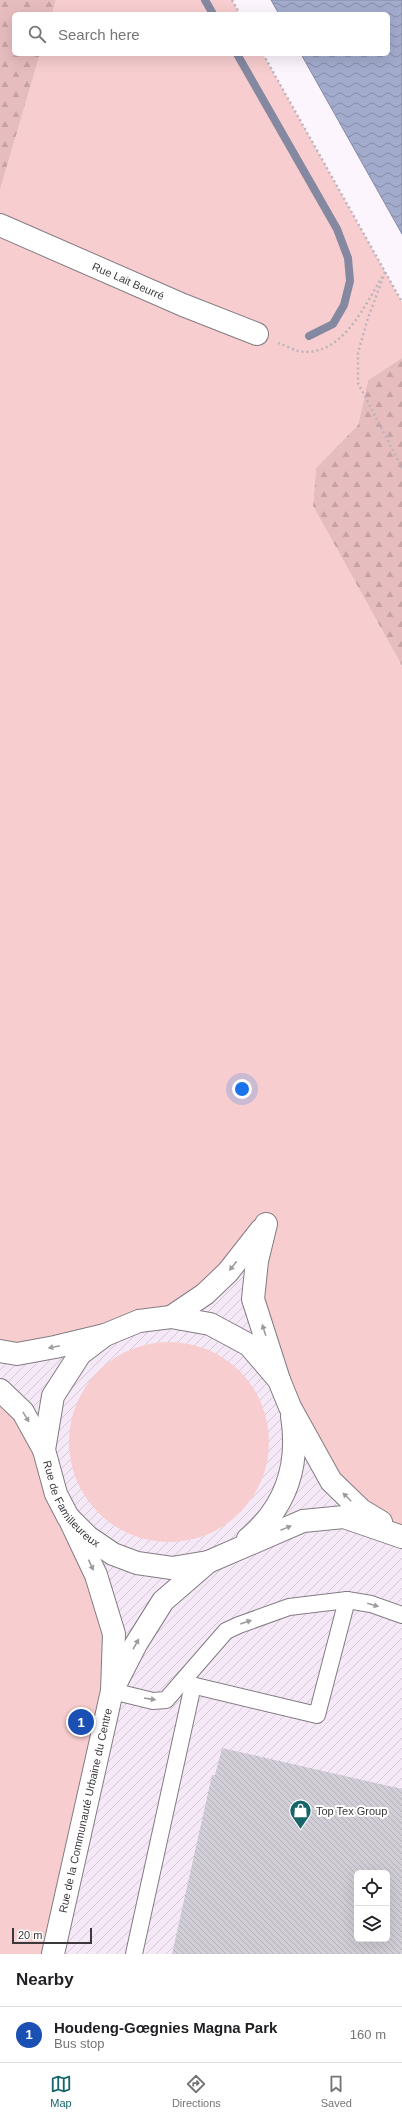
<!DOCTYPE html>
<meta charset="utf-8">
<style>
:root{--surface:#fff;--page:#f6f6f6;--text:#202124;--muted:#757577;--line:#e0e0e0;--accent:#166569}
body{margin:0;font-family:Arial,sans-serif;background:var(--page);color:var(--text)}
.controls{position:absolute;right:12px;bottom:12px;display:grid;overflow:hidden;border-radius:6px;box-shadow:0 4px 16px #0002}
.controls button{width:36px;height:36px;display:grid;place-items:center;padding:0;border:0;border-bottom:1px solid var(--line);background:var(--surface);color:var(--text);font:20px sans-serif}
.scale{position:absolute;left:12px;bottom:10px;width:80px;box-sizing:border-box;padding-left:4px;border:2px solid #3a383b;border-top:0;font-size:11px;line-height:14px;white-space:nowrap;color:#3a383b;-webkit-text-stroke:3px #fff;paint-order:stroke}
.you{position:absolute;left:242px;top:1089px;width:14px;height:14px;margin:-10px;border:3px solid #fff;border-radius:50%;background:#1a73e8;box-shadow:0 0 0 6px #1a73e833}
.badge{display:grid;place-items:center;width:26px;height:26px;border-radius:50%;background:var(--accent);color:#fff;font-size:13px;font-weight:700}
.pin{position:absolute;translate:-50% -50%;border:2px solid #fff;box-shadow:0 1px 4px #0006}
.list{margin:0;padding:0;list-style:none}
h2{display:flex;justify-content:space-between;align-items:center;height:52px;margin:0;padding:0 16px;font-size:17px}
h2 small{font-size:13px;font-weight:400;color:var(--muted)}
.list li{display:grid;grid-template-columns:26px 1fr auto;gap:12px;align-items:center;box-sizing:border-box;height:56px;padding:0 16px;border-top:1px solid var(--line)}
.list b{display:block;font-size:15px;white-space:nowrap}
.list p{margin:0;font-size:13px;white-space:nowrap;color:var(--muted)}
.list em{font-size:13px;font-style:normal;color:var(--muted)}
.icon{flex:none;width:22px;height:22px;fill:none;stroke:currentColor;stroke-width:2;stroke-linecap:round;stroke-linejoin:round}
.map{position:relative;flex:none;width:402px;height:1954px;overflow:hidden}
.search{position:absolute;background:var(--surface);box-shadow:0 4px 16px #0002;left:12px;right:12px;top:12px;height:44px;display:flex;align-items:center;gap:10px;box-sizing:border-box;padding:0 14px;border-radius:6px;color:var(--muted);font-size:15px}
.sheet{height:108px;background:var(--surface)}
nav{display:flex;justify-content:space-around;align-items:center;box-sizing:border-box;height:56px;border-top:1px solid var(--line);background:var(--surface);font-size:11px;color:var(--muted)}
nav a{display:grid;justify-items:center;gap:2px}
nav .on{color:var(--accent)}
.map>svg:first-child{display:block}
.industrial{fill:url(#industrial-furrows);fill-rule:evenodd}
.green{fill:#f7cdcf}
.forest{fill:url(#forest-firs)}
.water{fill:url(#water-waves);stroke:#8488a1}
.lines{fill:none;stroke-linecap:round;stroke-linejoin:round}
.stream{stroke:#8488a1;stroke-width:8}
.building{fill:url(#building-back-hatch);fill-rule:evenodd}
.lane-casing{stroke:#837c83;stroke-width:18}
.street-casing{stroke:#837c83;stroke-width:24}
.secondary-casing{stroke:#837c83;stroke-width:24}
.path{stroke:#bbb5bb;stroke-width:2.5;stroke-dasharray:2 3;stroke-linecap:butt}
.lane{stroke:#fff;stroke-width:16}
.street{stroke:#fff;stroke-width:22}
.secondary{stroke:#fff;stroke-width:22}
.oneway{fill:#9c9c9d}
.labels{text-anchor:middle;dominant-baseline:central;stroke-width:4;stroke-linejoin:round;paint-order:stroke}
.street-label{font-size:11px;fill:#3a383b;stroke:#fff}
.poi-label{font-size:11px;fill:#3a383b;stroke:#fff;text-anchor:start}
</style>
<div class="map">
<svg width="402" height="1954" viewBox="0 0 402 1954">
<defs>
<pattern id="industrial-furrows" width="10" height="10" patternUnits="userSpaceOnUse"><rect width="10" height="10" fill="#f6e9f7"/><path d="M-1 1l2-2M0 10L10 0M9 11l2-2" fill="none" stroke="#d4c9d5"/></pattern>
<pattern id="forest-firs" width="22" height="20" patternUnits="userSpaceOnUse"><rect width="22" height="20" fill="#e7bcbe"/><path d="M5 1l3.5 6h-7zM16 11l3.5 6h-7z" fill="#c7a2a4"/></pattern>
<pattern id="water-waves" width="16" height="10" patternUnits="userSpaceOnUse"><rect width="16" height="10" fill="#a3abcd"/><path d="M0 5q4-4 8 0t8 0" fill="none" stroke="#868ca8"/></pattern>
<pattern id="building-back-hatch" width="6" height="6" patternUnits="userSpaceOnUse"><rect width="6" height="6" fill="#d1ced7"/><path d="M-1 5l2 2M0 0l6 6M5-1l2 2" fill="none" stroke="#b4b2b9"/></pattern>
</defs>
<rect width="100%" height="100%" fill="#fdf5fd"/>
<path class="industrial" d="M 313,506 L 402,672 L 402,1954 L 0,1954 L 0,1131 ZM 357,1873 L 387,1873 L 387,1939 L 357,1939 Z"/>
<g class="green">
<path d="M 56,0 L 232,0 L 240,14 L 52,14 Z"/>
<path d="M 40,54 L 263,54 L 402,302 L 402,358 L 368,380 L 358,425 L 316,468 L 313,506 L 402,666 L 402,1535 L 331,1481 L 253,1299 L 266,1226 L 171,1317 L 0,1351 L 0,190 Z"/>
<circle cx="169" cy="1442" r="100"/>
<path d="M 0,1390 L 23,1412 L 114,1634 L 53,1954 L 0,1954 Z"/>
</g>
<g class="forest">
<path d="M 0,0 L 56,0 L 52,14 L 14,14 L 14,54 L 40,54 L 0,190 Z"/>
<path d="M 402,358 L 402,666 L 313,506 L 316,468 L 358,425 L 368,380 Z"/>
</g>
<path class="water" d="M 271,0 L 402,0 L 402,234 L 301,54 L 388,54 L 388,14 L 279,14 Z"/>
<g class="lines">
<g class="stream">
<path d="M 205,0 L 213,14"/>
<path d="M 237,54 L 337,229 L 348,258 L 350,281 L 344,305 L 333,324 L 309,336"/>
</g>
</g>
<path class="building" d="M 222,1748 L 402,1789 L 402,1954 L 172,1954 L 212,1775 L 215,1775 ZM 357,1873 L 387,1873 L 387,1939 L 357,1939 Z"/>
<g class="lines">
<defs>
<g id="lane">
<path d="M 183,1683 L 317,1715 L 347,1600"/>
<path d="M 112,1691 L 153,1701 L 166,1700 L 226,1631 L 239,1625 L 289,1607 L 347,1600 L 371,1604 L 402,1615"/>
<path d="M 134,1954 L 193,1685"/>
</g>
<g id="street">
<path id="s1" d="M 0,225 L 183,305 L 257,334"/>
<path d="M 266,1224 L 257,1261 L 253,1299 L 279,1380"/>
<path d="M 171,1317 L 205,1294 L 228,1272 L 261,1230"/>
<path d="M 115,1685 L 136,1644 L 163,1601 L 208,1562"/>
<path id="s2" d="M 53,1954 L 112,1691 L 114,1634 L 96,1575 L 69,1518"/>
</g>
<g id="secondary">
<path id="s3" d="M 105,1335 L 80,1354 L 53,1396 L 44,1450 L 56,1494 L 68,1517 L 88,1537 L 113,1554 L 137,1563 L 172,1568 L 208,1562 L 303,1521 L 344,1517 L 402,1537"/>
<path d="M 0,1351 L 17,1354 L 55,1347 L 105,1335 L 139,1321 L 171,1317 L 210,1324 L 249,1345 L 279,1380 L 290,1407 L 331,1481 L 361,1510 L 381,1522"/>
<path d="M 0,1390 L 23,1412 L 44,1450"/>
<path d="M 248,1539 C 286,1507 300,1466 292,1416"/>
</g>
</defs>
<use href="#lane" class="lane-casing"/>
<use href="#street" class="street-casing"/>
<use href="#secondary" class="secondary-casing"/>
<g class="path">
<path d="M 232,0 L 240,14"/>
<path d="M 263,54 L 402,302"/>
<path d="M 385,272 L 367,321 L 358,353 L 358,383 L 402,468"/>
<path d="M 278,343 C 284,345 292,349 298,351 C 341,359 364,307 382,277"/>
</g>
<use href="#lane" class="lane"/>
<use href="#street" class="street"/>
<use href="#secondary" class="secondary"/>
</g>
<defs><path id="oneway-solid" d="M-6-.8H1V-3.2L6.5 0L1 3.2V.8H-6Z"/></defs>
<g class="oneway">
<use href="#oneway-solid" transform="translate(233 1266) rotate(128)"/>
<use href="#oneway-solid" transform="translate(264 1330) rotate(-108)"/>
<use href="#oneway-solid" transform="translate(54 1347) rotate(168)"/>
<use href="#oneway-solid" transform="translate(26 1417) rotate(59)"/>
<use href="#oneway-solid" transform="translate(347 1497) rotate(-135)"/>
<use href="#oneway-solid" transform="translate(286 1528) rotate(-22)"/>
<use href="#oneway-solid" transform="translate(91 1565) rotate(65)"/>
<use href="#oneway-solid" transform="translate(373 1605) rotate(16)"/>
<use href="#oneway-solid" transform="translate(246 1622) rotate(-19)"/>
<use href="#oneway-solid" transform="translate(136 1644) rotate(-61)"/>
<use href="#oneway-solid" transform="translate(150 1699) rotate(9)"/>
</g>
<defs>
<symbol id="shop-pin" viewBox="-11 -11 22 30"><path d="M0 17L-7.5 6A9.5 9.5 0 1 1 7.5 6Z" fill="#166569" stroke="#fff"/><path d="M-5-2.5h2.3a2.7 3.5 0 0 1 5.4 0H5L5.5 6h-11ZM-1.5-2.5h3a1.5 2.3 0 0 0-3 0Z" fill="#fff"/></symbol>
</defs>
<g fill-rule="evenodd">
<use href="#shop-pin" x="288" y="1798" width="25" height="34"/>
</g>
<g class="labels">
<g class="street-label">
<text stroke="none"><textPath href="#s1" startOffset="140">Rue Lait Beurré</textPath></text>
<text stroke="none"><textPath href="#s3" startOffset="198">Rue de Familleureux</textPath></text>
<text stroke="none"><textPath href="#s2" startOffset="147">Rue de la Communauté Urbaine du Centre</textPath></text>
</g>
<g class="poi-label">
<text x="316" y="1811">Top Tex Group</text>
</g>
</g>
</svg>
<div class="controls">
<button><svg class="icon" aria-label="locate" viewBox="0 0 24 24"><circle cx="12" cy="12" r="6"/><path d="M12 2v4M12 18v4M2 12h4M18 12h4"/></svg></button>
<button><svg class="icon" aria-label="layers" viewBox="0 0 24 24"><path d="M12 4l9 5-9 5-9-5zM3 14l9 5 9-5"/></svg></button>
</div>
<div class="scale">20 m</div>
<div class="you"></div>
<div class="pin badge" style="left:81px;top:1722px;background:#1a4fb4">1</div>
<div class="search"><svg class="icon" aria-label="search" viewBox="0 0 24 24"><circle cx="10" cy="10" r="6"/><path d="M15 15l6 6"/></svg>Search here</div>
</div>
<section class="sheet">
<h2>Nearby<small></small></h2>
<ul class="list">
<li><span class="badge" style="background:#1a4fb4">1</span><div><b>Houdeng-Gœgnies Magna Park</b><p>Bus stop</p></div><em>160 m</em></li>
</ul>
</section>
<nav>
<a class="on"><svg class="icon" aria-label="map" viewBox="0 0 24 24"><path d="M3 6l6-2 6 2 6-2v14l-6 2-6-2-6 2zM9 4v14M15 6v14"/></svg>Map</a>
<a><svg class="icon" aria-label="directions" viewBox="0 0 24 24"><path d="M12 3l9 9-9 9-9-9zM9 14v-3h6M13 9l2 2-2 2"/></svg>Directions</a>
<a><svg class="icon" aria-label="saved" viewBox="0 0 24 24"><path d="M7 4h10v16l-5-4-5 4z"/></svg>Saved</a>
</nav>
